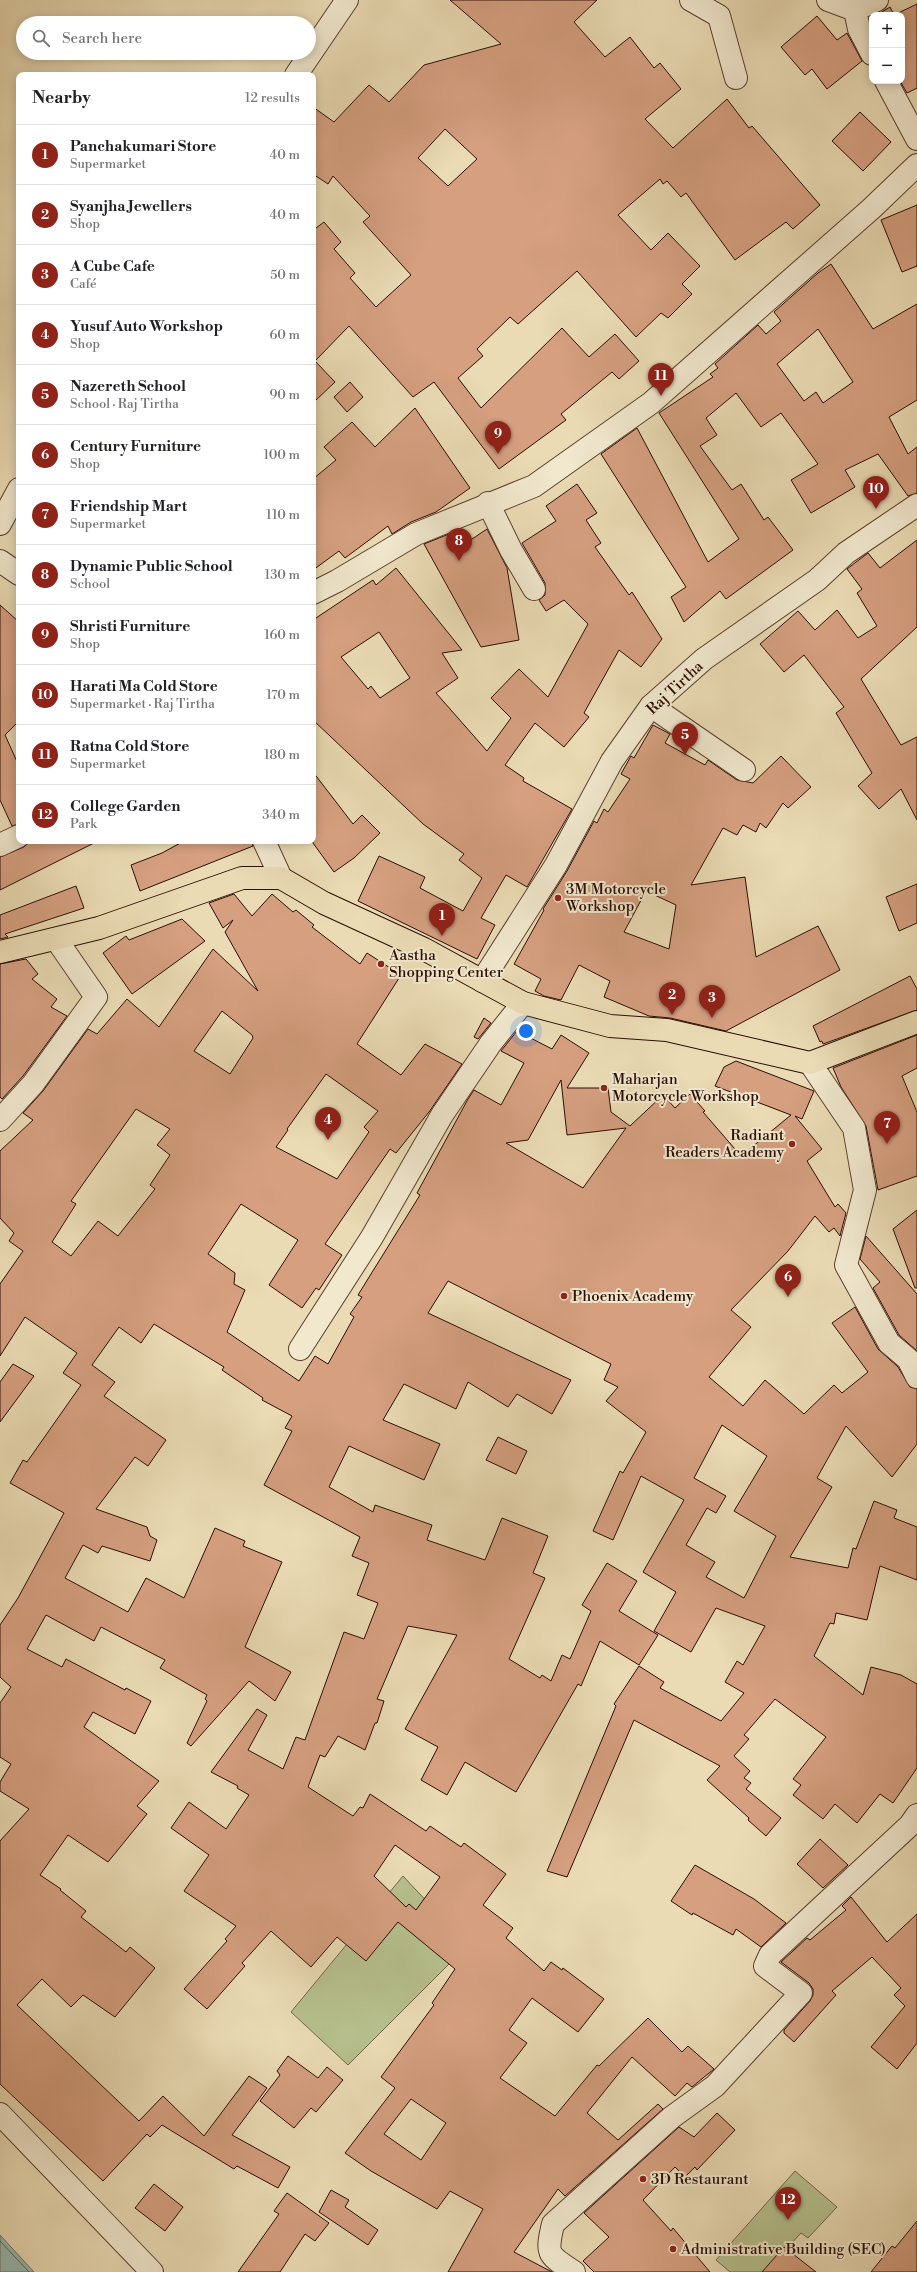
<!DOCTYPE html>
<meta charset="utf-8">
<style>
:root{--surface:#fff;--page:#f6f6f6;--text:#202124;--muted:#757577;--line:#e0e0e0;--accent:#8f2418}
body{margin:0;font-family:"Libre Bodoni",serif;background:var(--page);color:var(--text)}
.controls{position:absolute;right:12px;top:12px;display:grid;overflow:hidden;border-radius:8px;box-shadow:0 2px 10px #0003}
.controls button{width:36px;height:36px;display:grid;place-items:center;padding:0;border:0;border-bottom:1px solid var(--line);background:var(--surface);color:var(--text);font:20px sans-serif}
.you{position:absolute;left:526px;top:1031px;width:14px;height:14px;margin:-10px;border:3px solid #fff;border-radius:50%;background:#1a73e8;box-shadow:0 0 0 6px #1a73e833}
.badge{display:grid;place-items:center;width:26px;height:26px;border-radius:50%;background:var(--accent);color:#fff;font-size:13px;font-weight:700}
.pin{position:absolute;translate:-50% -33px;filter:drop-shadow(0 1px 2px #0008)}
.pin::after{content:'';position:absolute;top:21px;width:14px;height:12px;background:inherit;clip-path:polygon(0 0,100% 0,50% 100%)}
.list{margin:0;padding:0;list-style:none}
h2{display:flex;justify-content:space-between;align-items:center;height:52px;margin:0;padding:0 16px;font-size:17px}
h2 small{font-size:13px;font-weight:400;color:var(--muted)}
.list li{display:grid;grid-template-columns:26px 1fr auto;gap:12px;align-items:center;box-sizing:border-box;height:60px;padding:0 16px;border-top:1px solid var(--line)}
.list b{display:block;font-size:15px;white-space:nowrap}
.list p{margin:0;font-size:13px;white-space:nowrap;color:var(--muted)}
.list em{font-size:13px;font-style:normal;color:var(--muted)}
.icon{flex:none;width:22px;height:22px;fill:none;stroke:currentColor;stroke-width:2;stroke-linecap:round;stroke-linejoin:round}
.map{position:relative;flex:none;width:917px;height:2272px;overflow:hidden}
.search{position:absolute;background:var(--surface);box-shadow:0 2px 10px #0003;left:16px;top:16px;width:300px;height:44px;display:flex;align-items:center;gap:10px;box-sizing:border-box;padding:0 14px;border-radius:22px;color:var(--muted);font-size:15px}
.panel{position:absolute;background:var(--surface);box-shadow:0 2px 10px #0003;left:16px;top:72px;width:300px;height:772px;border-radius:8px}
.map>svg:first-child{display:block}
.green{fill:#b6c08e;stroke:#706648}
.water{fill:#98bab3;stroke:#6c756d}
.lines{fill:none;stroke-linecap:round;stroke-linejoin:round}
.shore{stroke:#62645b;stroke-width:1}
.building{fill:#d59f80;stroke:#2b0d03;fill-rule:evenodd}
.minor-casing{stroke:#5b402f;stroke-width:24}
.major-casing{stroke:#2b0d03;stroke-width:24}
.minor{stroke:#f1e8ce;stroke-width:22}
.major{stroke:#eadbb4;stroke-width:22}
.poi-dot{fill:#8f2418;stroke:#f1e8ce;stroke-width:1.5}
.labels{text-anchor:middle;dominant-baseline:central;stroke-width:4;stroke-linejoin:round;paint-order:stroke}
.street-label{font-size:15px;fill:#2b0d03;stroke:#f1e8ce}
.poi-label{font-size:15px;fill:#2b0d03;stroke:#f1e8ce;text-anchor:start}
</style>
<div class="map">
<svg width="917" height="2272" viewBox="0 0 917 2272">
<rect width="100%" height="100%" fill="#eadbb4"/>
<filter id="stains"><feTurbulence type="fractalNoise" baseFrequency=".005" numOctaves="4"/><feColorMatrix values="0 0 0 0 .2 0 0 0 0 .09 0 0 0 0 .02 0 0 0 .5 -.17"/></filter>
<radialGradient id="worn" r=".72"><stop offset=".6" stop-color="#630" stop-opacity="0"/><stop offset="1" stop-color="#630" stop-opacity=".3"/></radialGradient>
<g class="green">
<path d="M 403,1876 L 432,1907 L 476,1937 L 348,2065 L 291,2012 Z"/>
<path d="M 795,2171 L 837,2207 L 808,2238 L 801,2233 L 765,2272 L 730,2272 L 716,2260 Z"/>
</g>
<path class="water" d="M 0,2235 L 34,2272 L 0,2272 Z"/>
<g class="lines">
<path class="shore" d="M 0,2241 L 29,2272"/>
</g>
<g class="building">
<path d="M 450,0 L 597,0 L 574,22 L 605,57 L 630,37 L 654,68 L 660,63 L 681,89 L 645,119 L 673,148 L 727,99 L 749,128 L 752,126 L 820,205 L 793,229 L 786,222 L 735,260 L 686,193 L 681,197 L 667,181 L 663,184 L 660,179 L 618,215 L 651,250 L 668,233 L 700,266 L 682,284 L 692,294 L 668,318 L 661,313 L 636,337 L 577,271 L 518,324 L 510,317 L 477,349 L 483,356 L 458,378 L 481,408 L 562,328 L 589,357 L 615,334 L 639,361 L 619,379 L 612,372 L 561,414 L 566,420 L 499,469 L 434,382 L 413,397 L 349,326 L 315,361 L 335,382 L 313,403 L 313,225 L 316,228 L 324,222 L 341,242 L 334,249 L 355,273 L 350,278 L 376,307 L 411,275 L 363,222 L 370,216 L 333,176 L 328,184 L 313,174 L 313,107 L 334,122 L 369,85 L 389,102 L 424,65 L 501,44 ZM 445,129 L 477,159 L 448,186 L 418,158 Z"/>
<path d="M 917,4 L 917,88 L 907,93 L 900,81 L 902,81 L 902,15 L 877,15 L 890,7 L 894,15 Z"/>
<path d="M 817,16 L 837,40 L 847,33 L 862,61 L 827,89 L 812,69 L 805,75 L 781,47 Z"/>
<path d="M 860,112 L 891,142 L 863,171 L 832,141 Z"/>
<path d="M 917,205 L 917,266 L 902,272 L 881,220 Z"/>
<path d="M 831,264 L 873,329 L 917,304 L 917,400 L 889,417 L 908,454 L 917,447 L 917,493 L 908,496 L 878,454 L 845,470 L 855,487 L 811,513 L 791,480 L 818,464 L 781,413 L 761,427 L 736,393 L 706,418 L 717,435 L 700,446 L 732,490 L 741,484 L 764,520 L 768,517 L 793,550 L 726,599 L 720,591 L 684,622 L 671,597 L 686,587 L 601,454 L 637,428 L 708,562 L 739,539 L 659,413 L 713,377 L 710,374 L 718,368 L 715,364 L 758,325 L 766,334 L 781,321 L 774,312 L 818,273 ZM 818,329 L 853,382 L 823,403 L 816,392 L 804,401 L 777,364 Z"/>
<path d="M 350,382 L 363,397 L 347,412 L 334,397 Z"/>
<path d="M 415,408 L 470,488 L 436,512 L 411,522 L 392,534 L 388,526 L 345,558 L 339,551 L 313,570 L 313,479 L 336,460 L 324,447 L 352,422 L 375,447 Z"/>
<path d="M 577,484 L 597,513 L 586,520 L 601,543 L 595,547 L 629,595 L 632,592 L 662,639 L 641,667 L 619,650 L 584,713 L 589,717 L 564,747 L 535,723 L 505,765 L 524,778 L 523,781 L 572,809 L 527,887 L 506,875 L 481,918 L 495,925 L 477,959 L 358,901 L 379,856 L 425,877 L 420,888 L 463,911 L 482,878 L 459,860 L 464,854 L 423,824 L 313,720 L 313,620 L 373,580 L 376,585 L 396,568 L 462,650 L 442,653 L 458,678 L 436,693 L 487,751 L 511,718 L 491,698 L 519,669 L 548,697 L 588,624 L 564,600 L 546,611 L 539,600 L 545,595 L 545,583 L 522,543 L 556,521 L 546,506 ZM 379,632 L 410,678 L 380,698 L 371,686 L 368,689 L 341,657 Z"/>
<path d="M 487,529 L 507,568 L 519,640 L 481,647 L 424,544 L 449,534 L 457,549 Z"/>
<path d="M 917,540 L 917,627 L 861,679 L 901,745 L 917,737 L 917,820 L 901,789 L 879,809 L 858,786 L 872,773 L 836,713 L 844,707 L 804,655 L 784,672 L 760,644 L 798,611 L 815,630 L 837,610 L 858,638 L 877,626 L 857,593 L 862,589 L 847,569 L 868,553 L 880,568 Z"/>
<path d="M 0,605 L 19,622 L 19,721 L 5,735 L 19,766 L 19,824 L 12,826 L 0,800 Z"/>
<path d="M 653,725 L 670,734 L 665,743 L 705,765 L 708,760 L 737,780 L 753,783 L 781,756 L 811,787 L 788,808 L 783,803 L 766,828 L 760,823 L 756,832 L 743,825 L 737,835 L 723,828 L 691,885 L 745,877 L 756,957 L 818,926 L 840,970 L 726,1031 L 670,1018 L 649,1016 L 604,997 L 610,981 L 579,965 L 561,1000 L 544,996 L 535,991 L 541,979 L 514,964 L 544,910 L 543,909 L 567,871 L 594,821 L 597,823 L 604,809 L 608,812 L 630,779 L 621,774 L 631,756 L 634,758 ZM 646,891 L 676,905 L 669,949 L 624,932 Z"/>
<path d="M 313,772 L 353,824 L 362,815 L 380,833 L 354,858 L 334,872 L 313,843 Z"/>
<path d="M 30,841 L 98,841 L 0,890 L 0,857 L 24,847 Z"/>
<path d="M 184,841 L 252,841 L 253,846 L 140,891 L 131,865 L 162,853 Z"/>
<path d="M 917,884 L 917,923 L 899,931 L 886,897 Z"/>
<path d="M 76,886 L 84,908 L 5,934 L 8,937 L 0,939 L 0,915 Z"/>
<path d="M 234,894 L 252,916 L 272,894 L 293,912 L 296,910 L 314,925 L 312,927 L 360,964 L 367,953 L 401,975 L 357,1044 L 401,1075 L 425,1044 L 462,1064 L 429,1112 L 396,1153 L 390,1149 L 325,1244 L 342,1255 L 319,1290 L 316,1288 L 302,1308 L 269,1285 L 298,1240 L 241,1204 L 208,1254 L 235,1273 L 234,1284 L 245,1290 L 227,1332 L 299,1381 L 315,1356 L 328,1364 L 354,1317 L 350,1314 L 362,1297 L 358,1295 L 420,1195 L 417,1193 L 468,1099 L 474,1090 L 501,1105 L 524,1063 L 501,1051 L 517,1031 L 552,1049 L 561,1035 L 589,1053 L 567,1088 L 608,1088 L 611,1112 L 630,1126 L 663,1095 L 675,1108 L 690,1094 L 705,1111 L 703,1112 L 741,1156 L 791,1115 L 715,1086 L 724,1067 L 736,1061 L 814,1091 L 802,1119 L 795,1116 L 822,1149 L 807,1161 L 835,1207 L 838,1204 L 846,1213 L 840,1236 L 834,1228 L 829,1232 L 815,1216 L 788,1251 L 731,1310 L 751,1327 L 709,1377 L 743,1406 L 765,1380 L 804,1414 L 834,1385 L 842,1393 L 868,1372 L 832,1323 L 855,1307 L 878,1349 L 898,1367 L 910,1387 L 917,1389 L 917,1444 L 892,1477 L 846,1426 L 817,1478 L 832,1487 L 790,1557 L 848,1568 L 853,1548 L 856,1549 L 874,1501 L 897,1510 L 894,1518 L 917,1527 L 917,1580 L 880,1566 L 867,1620 L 836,1613 L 834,1624 L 830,1623 L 814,1656 L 863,1695 L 871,1667 L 901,1675 L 917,1684 L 917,1768 L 893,1803 L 880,1794 L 857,1823 L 835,1804 L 823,1819 L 793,1795 L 801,1785 L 793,1779 L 826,1737 L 775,1699 L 744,1735 L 749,1739 L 734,1756 L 750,1771 L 744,1778 L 751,1783 L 746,1789 L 781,1818 L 766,1836 L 748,1820 L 749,1818 L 707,1780 L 720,1766 L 634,1720 L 567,1877 L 547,1871 L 616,1706 L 614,1704 L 639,1666 L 664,1682 L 660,1688 L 721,1721 L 744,1693 L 725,1682 L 737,1661 L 743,1665 L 765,1626 L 716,1608 L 691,1652 L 654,1631 L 676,1592 L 643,1572 L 684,1500 L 641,1476 L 613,1540 L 593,1531 L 620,1471 L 623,1473 L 646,1432 L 606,1401 L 618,1387 L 604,1380 L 611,1364 L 448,1281 L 428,1313 L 571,1380 L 552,1414 L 517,1394 L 508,1407 L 468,1382 L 456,1409 L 404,1384 L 383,1420 L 440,1444 L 424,1480 L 349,1446 L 329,1487 L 373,1512 L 375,1505 L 432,1525 L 427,1540 L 485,1560 L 502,1518 L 548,1536 L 533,1573 L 545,1578 L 509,1659 L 540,1678 L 542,1675 L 551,1681 L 562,1655 L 570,1659 L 591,1611 L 582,1605 L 607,1563 L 637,1581 L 619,1611 L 658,1635 L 639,1665 L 600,1641 L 581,1686 L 578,1684 L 516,1792 L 465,1762 L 447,1795 L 421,1780 L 438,1747 L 405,1729 L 457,1635 L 408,1626 L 377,1699 L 384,1701 L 377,1723 L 375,1723 L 365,1750 L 338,1736 L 325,1757 L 320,1755 L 308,1787 L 353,1816 L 360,1807 L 363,1808 L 370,1794 L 426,1831 L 430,1826 L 461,1847 L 464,1843 L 506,1874 L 483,1905 L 513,1928 L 506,1938 L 544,1971 L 551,1962 L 562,1970 L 563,1968 L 604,1999 L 578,2032 L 532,1998 L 509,2030 L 527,2043 L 500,2078 L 555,2116 L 597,2065 L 599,2066 L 648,2018 L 682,2052 L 688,2046 L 714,2069 L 692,2087 L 687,2083 L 675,2096 L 632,2057 L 587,2113 L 618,2140 L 658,2104 L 663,2109 L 565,2196 L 558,2189 L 514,2252 L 552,2272 L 448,2272 L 483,2209 L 450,2191 L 437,2209 L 371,2171 L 345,2153 L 395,2088 L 381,2077 L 434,2005 L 432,2003 L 455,1969 L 398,1922 L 366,1961 L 337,1937 L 311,1967 L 271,1931 L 242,1963 L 245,1966 L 207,2009 L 184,1989 L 227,1941 L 225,1939 L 236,1926 L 184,1891 L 209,1855 L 171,1828 L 189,1802 L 226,1829 L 249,1795 L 237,1788 L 238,1786 L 211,1772 L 257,1709 L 267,1715 L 248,1750 L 283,1769 L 296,1737 L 305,1740 L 344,1632 L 364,1639 L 378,1603 L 357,1595 L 369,1563 L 352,1556 L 360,1537 L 264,1485 L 292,1431 L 285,1428 L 292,1416 L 262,1400 L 263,1398 L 222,1370 L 224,1367 L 154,1324 L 141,1343 L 119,1327 L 92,1365 L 115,1382 L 104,1396 L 166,1440 L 148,1466 L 135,1457 L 96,1509 L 147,1527 L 150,1536 L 157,1540 L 150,1561 L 102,1546 L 98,1553 L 83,1545 L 65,1578 L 128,1612 L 146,1578 L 184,1598 L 215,1528 L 245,1541 L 243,1546 L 282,1562 L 245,1647 L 291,1672 L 275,1701 L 249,1681 L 191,1746 L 187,1743 L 207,1701 L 205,1699 L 207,1695 L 160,1668 L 165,1660 L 101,1627 L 94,1641 L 46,1615 L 27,1649 L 62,1667 L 66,1659 L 125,1690 L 126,1688 L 151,1701 L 135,1734 L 93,1712 L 84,1727 L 159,1781 L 137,1806 L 147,1814 L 108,1862 L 68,1835 L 40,1875 L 61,1889 L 60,1890 L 86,1911 L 81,1917 L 126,1952 L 130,1947 L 155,1968 L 115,2017 L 83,1995 L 71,2007 L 42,1979 L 17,2005 L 139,2121 L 163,2096 L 204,2136 L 249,2076 L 267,2088 L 232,2135 L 290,2167 L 278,2188 L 237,2166 L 234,2169 L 162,2125 L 150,2137 L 147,2134 L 103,2181 L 0,2084 L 0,1841 L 29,1809 L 0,1791 L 0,1782 L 11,1764 L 0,1757 L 0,1703 L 11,1687 L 0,1677 L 0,1625 L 18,1598 L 64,1513 L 10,1483 L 23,1460 L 27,1462 L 81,1385 L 63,1373 L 77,1353 L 25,1317 L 0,1356 L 0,1284 L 23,1251 L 9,1241 L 14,1233 L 0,1218 L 0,1151 L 33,1120 L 23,1113 L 43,1091 L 88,1029 L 97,1034 L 127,999 L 159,1027 L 213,949 L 258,991 L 225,932 L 233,920 L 223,928 L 209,903 ZM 222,1011 L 252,1035 L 253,1038 L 230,1074 L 194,1051 ZM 326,1074 L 378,1111 L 364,1127 L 369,1132 L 337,1179 L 276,1147 L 288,1130 L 287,1129 ZM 561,1080 L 567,1135 L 626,1128 L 583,1188 L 506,1143 L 528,1140 ZM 136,1109 L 170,1129 L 157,1145 L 170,1155 L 150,1185 L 155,1189 L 118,1236 L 98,1221 L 71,1256 L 52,1242 L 76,1204 L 71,1201 ZM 722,1425 L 767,1456 L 734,1511 L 776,1536 L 744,1598 L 706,1577 L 715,1562 L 686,1545 L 707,1508 L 716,1513 L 726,1496 L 694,1478 ZM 395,1845 L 440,1877 L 416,1910 L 409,1904 L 406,1907 L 374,1876 ZM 411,2099 L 446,2123 L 421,2160 L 384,2134 Z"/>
<path d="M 182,919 L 205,941 L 132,994 L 103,953 L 126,936 L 129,940 Z"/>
<path d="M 26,959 L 38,974 L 32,979 L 57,999 L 51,1007 L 67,1016 L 23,1076 L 2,1099 L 0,1097 L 0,964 Z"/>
<path d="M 910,976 L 917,989 L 917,1010 L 823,1044 L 822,1041 L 820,1042 L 813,1026 Z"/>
<path d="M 484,1018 L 491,1023 L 478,1039 L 474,1037 Z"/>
<path d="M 917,1035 L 917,1068 L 902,1076 L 917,1112 L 917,1176 L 878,1190 L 866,1126 L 841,1087 L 833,1068 Z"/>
<path d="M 917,1210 L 917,1288 L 915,1288 L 893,1229 Z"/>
<path d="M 866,1236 L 917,1294 L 917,1351 L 899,1335 L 873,1288 L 880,1282 L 860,1259 Z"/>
<path d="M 13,1364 L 34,1376 L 0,1422 L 0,1382 Z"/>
<path d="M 498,1437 L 527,1451 L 516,1474 L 486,1460 Z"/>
<path d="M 820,1839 L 848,1865 L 823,1888 L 797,1864 Z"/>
<path d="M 695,1865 L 754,1899 L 786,1923 L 761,1947 L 736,1929 L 733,1935 L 693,1913 L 692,1915 L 671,1901 Z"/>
<path d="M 851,1897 L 887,1942 L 917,1914 L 917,2043 L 897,2069 L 871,2047 L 905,2006 L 894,1995 L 901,1988 L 872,1957 L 832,1991 L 836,1995 L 794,2042 L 784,2033 L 784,2030 L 810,2001 L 813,1995 L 813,1989 L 809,1983 L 781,1962 L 807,1938 L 810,1940 L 846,1910 L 842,1906 Z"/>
<path d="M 288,2056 L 318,2078 L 327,2067 L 343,2080 L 316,2112 L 311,2108 L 294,2128 L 260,2101 L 280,2075 L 277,2071 Z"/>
<path d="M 717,2113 L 735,2130 L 697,2170 L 695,2167 L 685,2177 L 675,2167 L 643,2200 L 671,2231 L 673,2228 L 710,2272 L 594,2272 L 583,2261 L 609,2237 L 584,2213 L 679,2127 L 694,2137 Z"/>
<path d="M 154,2184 L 183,2207 L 165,2231 L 135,2208 Z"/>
<path d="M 331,2190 L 349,2200 L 345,2207 L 378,2230 L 368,2245 L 319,2212 Z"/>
<path d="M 287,2193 L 329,2223 L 315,2241 L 305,2234 L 280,2272 L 238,2272 L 279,2214 L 274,2211 Z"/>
<path d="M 917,2221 L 917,2272 L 871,2272 L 892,2246 L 895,2248 Z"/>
<path d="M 784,2247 L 816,2272 L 762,2272 Z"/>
</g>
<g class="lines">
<defs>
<g id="minor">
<path d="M 691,0 L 719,16 L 736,78"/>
<path d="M 828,0 L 855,10"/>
<path d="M 872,54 L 859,29 L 855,10 L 877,0"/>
<path d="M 296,75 L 347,0"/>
<path d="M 886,81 L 917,139"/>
<path d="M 488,503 L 511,550 L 534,589"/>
<path d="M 0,524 L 19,489"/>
<path d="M 0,561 L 19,574"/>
<path d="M 313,593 L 337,581 L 416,534 L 534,486 L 651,403 L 871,209 L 917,165"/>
<path d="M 651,706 L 744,770"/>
<path d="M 264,841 L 281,878"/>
<path d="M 0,845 L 19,836"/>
<path d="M 482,981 L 556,865 L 612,761 L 651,706 L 704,659 L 817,580 L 846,553 L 917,505"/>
<path d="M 810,1063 L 854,1128 L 865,1190 L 846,1265 L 889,1343 L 908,1359 L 917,1377"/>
<path d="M 0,1120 L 33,1084 L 96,997 L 56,939"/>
<path d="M 300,1349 L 372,1237 L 442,1115 L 491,1043 L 523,1003"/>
<path d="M 0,2114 L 152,2272"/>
<path d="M 574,2272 C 547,2254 546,2255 553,2224 L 672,2117 L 715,2086 L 801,1993 L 765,1966 L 770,1955 L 910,1825 L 917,1815"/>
</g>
<path id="major" d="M 0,952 L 99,928 L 242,878 L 281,878 L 324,903 L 424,949 L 523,1003 L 610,1026 L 667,1030 L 810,1063 L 917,1022"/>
</defs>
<use href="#minor" class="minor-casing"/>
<use href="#major" class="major-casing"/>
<use href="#minor" class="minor"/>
<use href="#major" class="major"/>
</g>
<g class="poi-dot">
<circle cx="558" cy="898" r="4"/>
<circle cx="381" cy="964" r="4"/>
<circle cx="604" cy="1088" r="4"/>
<circle cx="792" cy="1144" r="4"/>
<circle cx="564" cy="1296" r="4"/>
<circle cx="643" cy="2179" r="4"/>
<circle cx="673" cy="2249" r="4"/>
</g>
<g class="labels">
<g class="street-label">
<text transform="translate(675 688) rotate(-43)">Raj Tirtha</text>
</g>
<g class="poi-label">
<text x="566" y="889">3M Motorcycle<tspan x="566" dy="17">Workshop</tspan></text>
<text x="389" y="955">Aastha<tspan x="389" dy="17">Shopping Center</tspan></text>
<text x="612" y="1079">Maharjan<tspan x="612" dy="17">Motorcycle Workshop</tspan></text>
<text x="784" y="1135" text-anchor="end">Radiant<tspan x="784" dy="17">Readers Academy</tspan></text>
<text x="572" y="1296">Phoenix Academy</text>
<text x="651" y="2179">3D Restaurant</text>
<text x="681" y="2249">Administrative Building (SEC)</text>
</g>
</g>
<rect width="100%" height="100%" filter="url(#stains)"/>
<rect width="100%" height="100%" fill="url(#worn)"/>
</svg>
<div class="controls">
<button>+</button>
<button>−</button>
</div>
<div class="you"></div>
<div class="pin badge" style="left:442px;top:936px">1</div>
<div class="pin badge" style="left:672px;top:1015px">2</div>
<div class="pin badge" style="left:712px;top:1018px">3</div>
<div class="pin badge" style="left:328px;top:1140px">4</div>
<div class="pin badge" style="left:685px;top:755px">5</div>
<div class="pin badge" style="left:788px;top:1297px">6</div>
<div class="pin badge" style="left:887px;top:1144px">7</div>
<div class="pin badge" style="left:459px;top:561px">8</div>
<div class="pin badge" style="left:498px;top:454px">9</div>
<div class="pin badge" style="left:876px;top:509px">10</div>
<div class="pin badge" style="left:661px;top:396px">11</div>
<div class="pin badge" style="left:788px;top:2220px">12</div>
<div class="search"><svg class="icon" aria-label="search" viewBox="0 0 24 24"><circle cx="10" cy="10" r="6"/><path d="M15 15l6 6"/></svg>Search here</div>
<section class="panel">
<h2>Nearby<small>12 results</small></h2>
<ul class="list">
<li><span class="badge">1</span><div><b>Panchakumari Store</b><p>Supermarket</p></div><em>40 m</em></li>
<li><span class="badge">2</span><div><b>Syanjha Jewellers</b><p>Shop</p></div><em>40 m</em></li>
<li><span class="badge">3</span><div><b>A Cube Cafe</b><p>Café</p></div><em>50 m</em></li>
<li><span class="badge">4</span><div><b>Yusuf Auto Workshop</b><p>Shop</p></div><em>60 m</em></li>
<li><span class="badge">5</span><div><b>Nazereth School</b><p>School · Raj Tirtha</p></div><em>90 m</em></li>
<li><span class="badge">6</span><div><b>Century Furniture</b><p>Shop</p></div><em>100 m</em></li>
<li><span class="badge">7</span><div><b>Friendship Mart</b><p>Supermarket</p></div><em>110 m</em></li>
<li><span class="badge">8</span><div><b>Dynamic Public School</b><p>School</p></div><em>130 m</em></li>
<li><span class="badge">9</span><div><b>Shristi Furniture</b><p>Shop</p></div><em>160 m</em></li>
<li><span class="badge">10</span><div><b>Harati Ma Cold Store</b><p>Supermarket · Raj Tirtha</p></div><em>170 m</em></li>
<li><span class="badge">11</span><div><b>Ratna Cold Store</b><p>Supermarket</p></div><em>180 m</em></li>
<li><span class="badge">12</span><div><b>College Garden</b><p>Park</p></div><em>340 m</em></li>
</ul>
</section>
</div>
